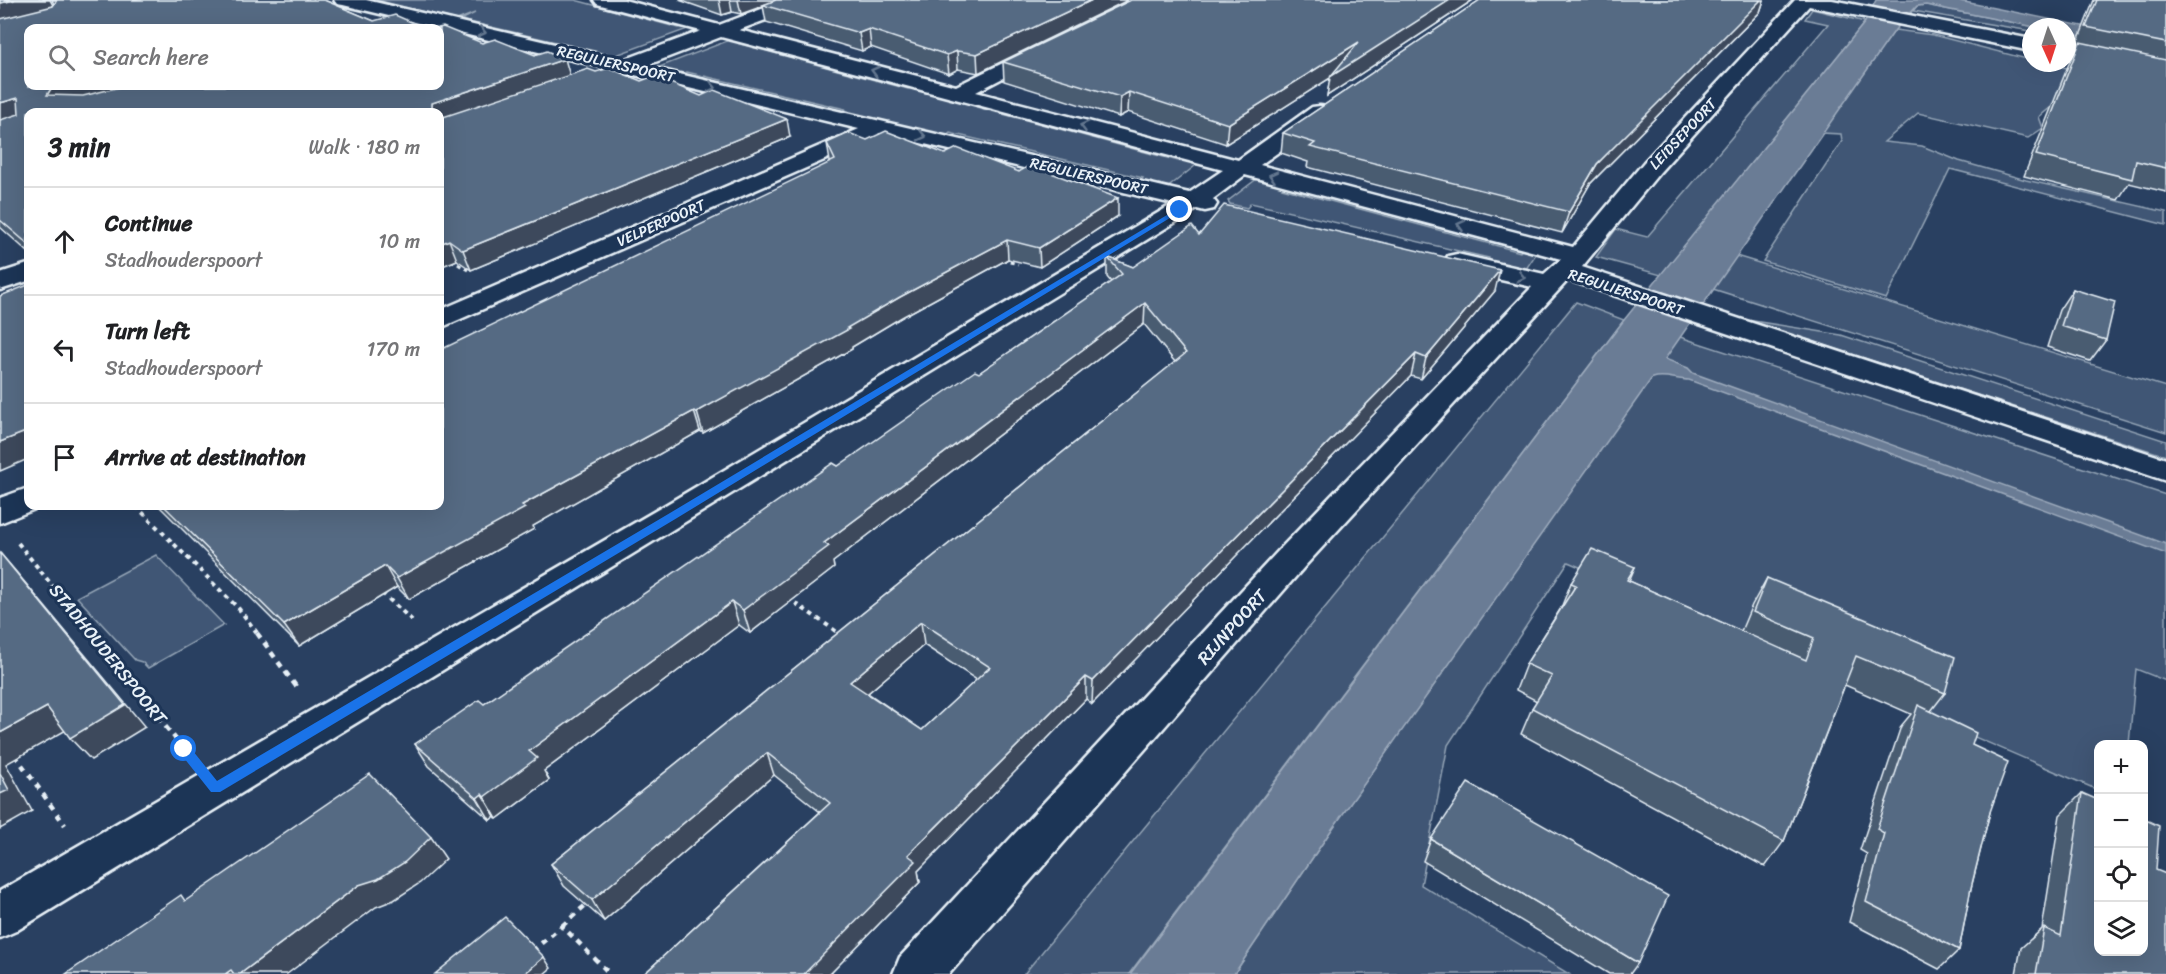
<!DOCTYPE html>
<meta charset="utf-8">
<style>
:root{--surface:#fff;--page:#f2f2f2;--text:#202124;--muted:#757577;--line:#e0e0e0}
body{margin:0;font-family:Sriracha,sans-serif;background:var(--page);color:var(--text)}
.controls{position:absolute;right:18px;bottom:18px;display:grid;overflow:hidden;border-radius:12px;box-shadow:0 6px 24px #0002}
.controls button{width:54px;height:54px;display:grid;place-items:center;padding:0;border:0;border-bottom:2px solid var(--line);background:var(--surface);color:var(--text);font:30px sans-serif}
.compass{position:absolute;left:2022px;top:18px;width:54px;height:54px;border-radius:50%;background:var(--surface);box-shadow:0 6px 24px #0002;rotate:177deg}
.stop{position:absolute;width:18px;height:18px;margin:-14px;border:4px solid #1a73e8;border-radius:50%;background:#fff}
.stop.end{background:#1a73e8;border-color:#fff;box-shadow:0 2px 6px #0008}
.list{margin:0;padding:0;list-style:none}
h2{display:flex;justify-content:space-between;align-items:center;height:78px;margin:0;padding:0 24px;font-size:26px}
h2 small{font-size:20px;font-weight:400;color:var(--muted)}
.list li{display:grid;grid-template-columns:39px 1fr auto;gap:18px;align-items:center;box-sizing:border-box;height:108px;padding:0 24px;border-top:2px solid var(--line)}
.list b{display:block;font-size:22px;white-space:nowrap}
.list p{margin:0;font-size:20px;white-space:nowrap;color:var(--muted)}
.list em{font-size:20px;font-style:normal;color:var(--muted)}
.icon{flex:none;width:33px;height:33px;fill:none;stroke:currentColor;stroke-width:2;stroke-linecap:round;stroke-linejoin:round}
.map{position:relative;flex:none;width:2166px;height:974px;overflow:hidden}
.search{position:absolute;background:var(--surface);box-shadow:0 6px 24px #0002;left:24px;top:24px;width:420px;height:66px;display:flex;align-items:center;gap:15px;box-sizing:border-box;padding:0 21px;border-radius:12px;color:var(--muted);font-size:22px}
.panel{position:absolute;background:var(--surface);box-shadow:0 6px 24px #0002;left:24px;top:108px;width:420px;height:402px;border-radius:12px}
.map>svg:first-child{display:block}
.green{fill:#415774;stroke:#94a4b6;stroke-width:1.5}
.water{fill:#6b7c95;stroke:#9dabbd;stroke-width:1.5}
.lines{fill:none;stroke-linecap:round;stroke-linejoin:round}
.minor-casing{stroke:#e8f1f8;stroke-width:5}
.path-far2{stroke:#e8f1f8;stroke-width:3;stroke-dasharray:4 4;stroke-linecap:butt}
.path-far1{stroke:#e8f1f8;stroke-width:4;stroke-dasharray:4.5 4.5;stroke-linecap:butt}
.path{stroke:#e8f1f8;stroke-width:4.5;stroke-dasharray:6 6;stroke-linecap:butt}
.minor{fill:#1d3557;fill-rule:evenodd}
.wall{fill:#495b71;stroke:#e8f1f8;stroke-width:1.5;fill-rule:evenodd}
.shaded-wall{fill:#3c4a5c;stroke:#e8f1f8;stroke-width:1.5}
.building{fill:#556a83;stroke:#e8f1f8;stroke-width:1.5;fill-rule:evenodd}
.oneway{stroke:#64778f}
.route{fill:#1a73e8}
.labels{text-anchor:middle;dominant-baseline:central;stroke-width:6;stroke-linejoin:round;paint-order:stroke}
.far-street-label{font-size:15px;fill:#e8f1f8;stroke:#1d3557}
.street-label{font-size:18px;fill:#e8f1f8;stroke:#1d3557}
</style>
<div class="map">
<svg width="2166" height="974" viewBox="0 0 2166 974">
<rect width="100%" height="100%" fill="#294061"/>
<filter id="ink" filterUnits="userSpaceOnUse"><feTurbulence type="fractalNoise" baseFrequency=".0167" numOctaves="2"/><feDisplacementMap in="SourceGraphic" scale="12" xChannelSelector="R" yChannelSelector="G"/><feConvolveMatrix kernelMatrix="1 2 1 2 8 2 1 2 1" color-interpolation-filters="sRGB"/></filter>
<g filter="url(#ink)">
<g class="green">
<path d="M 376,0 L 575,0 L 679,28 L 684,25 L 693,27 L 608,58 L 590,54 L 595,51 L 461,20 L 475,13 L 457,20 Z"/>
<path d="M 1926,5 L 2035,27 L 2031,27 L 2031,31 L 1913,11 L 1917,6 Z"/>
<path d="M 1812,9 L 1865,22 L 1661,275 L 1596,257 L 1616,229 L 1647,237 L 1828,24 L 1805,19 Z"/>
<path d="M 1895,30 L 1933,35 L 2031,60 L 2031,63 L 2044,63 L 2166,89 L 2051,107 L 2039,117 L 2043,128 L 2028,138 L 1918,113 L 1884,142 L 1922,146 L 1959,161 L 2026,180 L 2166,212 L 2166,225 L 1950,169 L 1886,299 L 1763,261 L 1842,141 L 1841,134 L 1822,133 Z"/>
<path d="M 735,38 L 744,42 L 740,44 L 908,89 L 913,86 L 980,104 L 977,107 L 1182,162 L 1186,159 L 1200,162 L 1166,189 L 1139,183 L 1143,178 L 950,133 L 945,137 L 841,113 L 845,109 L 687,72 L 681,75 L 654,69 Z"/>
<path d="M 1258,178 L 1286,184 L 1282,188 L 1520,252 L 1524,247 L 1538,251 L 1524,272 L 1487,264 L 1489,258 L 1251,203 L 1247,208 L 1230,204 L 1228,201 Z"/>
<path d="M 1736,256 L 2166,387 L 2166,432 L 1713,289 Z"/>
<path d="M 1576,302 L 1624,320 L 1129,974 L 1024,974 Z"/>
<path d="M 1747,320 L 1841,335 L 2166,441 L 2166,456 Z"/>
<path d="M 1680,337 L 2166,495 L 2166,681 L 2136,669 L 2129,744 L 2098,744 L 2098,790 L 1568,562 L 1448,745 L 1421,885 L 1569,974 L 1234,974 L 1330,832 Z"/>
<path d="M 156,555 L 224,625 L 148,668 L 142,662 L 135,660 L 77,597 Z"/>
</g>
<path class="water" d="M 1876,0 L 1955,0 L 2166,43 L 2166,53 L 2067,33 L 2067,27 L 2035,27 L 1926,5 L 1917,6 L 1895,30 L 1665,359 L 1688,368 L 1693,373 L 2166,544 L 2166,554 L 1689,380 C 1676,380 1664,374 1652,378 L 1330,832 L 1234,974 L 1130,974 L 1624,320 L 1865,22 Z"/>
<g class="lines">
<defs>
<g id="minor">
<path d="M 0,0 L 136,0 L 133,4 L 127,5 L 0,8 Z"/>
<path d="M 334,0 L 366,0 L 623,60 L 701,31 L 597,4 L 594,0 L 624,0 L 719,25 L 786,0 L 812,0 L 809,4 L 739,30 L 956,86 L 1042,44 L 1049,46 L 1052,50 L 1049,54 L 976,92 L 1238,160 L 1312,107 L 1320,106 L 1328,107 L 1331,112 L 1328,117 L 1260,165 L 1573,247 L 1644,162 L 1795,0 L 1832,0 L 2031,39 L 2031,51 L 1809,6 L 1660,172 L 1582,267 L 2166,459 L 2166,481 L 1568,280 L 1305,566 L 949,974 L 893,974 L 900,957 L 1281,548 L 1532,287 L 1448,268 L 1444,262 L 1448,256 L 1457,254 L 1544,274 L 1561,259 L 1245,175 L 1213,199 L 1217,204 L 1214,209 L 1205,211 L 1197,209 L 16,931 L 0,938 L 0,891 L 662,507 L 1173,204 L 879,133 L 877,137 L 440,328 L 440,310 L 859,129 L 343,5 L 337,4 ZM 721,37 L 1223,170 L 1189,193 L 645,66 Z"/>
<path d="M 2067,46 L 2166,67 L 2166,79 L 2067,58 Z"/>
<path d="M 28,264 L 28,281 L 0,290 L 0,273 Z"/>
<path d="M 28,488 L 28,506 L 40,507 L 0,523 L 0,498 Z"/>
</g>
</defs>
<use href="#minor" class="minor-casing"/>
<g class="path-far2">
<path d="M 451,260 L 468,270"/>
<path d="M 1002,260 L 1018,264"/>
</g>
<g class="path-far1">
<path d="M 136,506 L 239,609 L 258,634"/>
<path d="M 18,543 L 91,634"/>
<path d="M 382,593 L 414,622"/>
<path d="M 788,598 L 840,634"/>
</g>
<g class="path">
<path d="M 90,633 L 187,753"/>
<path d="M 257,633 L 298,689"/>
<path d="M 838,633 L 841,635"/>
<path d="M 15,755 L 65,825"/>
<path d="M 562,926 L 589,902"/>
<path d="M 532,951 L 562,926 L 610,974"/>
</g>
<use href="#minor" class="minor"/>
</g>
<g class="wall">
<path d="M 0,0 L 50,0 L 53,6 L 54,4 L 52,0 L 324,0 L 374,21 L 425,28 L 28,28 L 28,86 L 440,86 L 482,43 L 570,75 L 596,72 L 641,81 L 790,137 L 471,270 L 457,260 L 440,267 L 440,112 L 28,112 L 28,252 L 0,227 Z"/>
<path d="M 679,0 L 1128,0 L 978,73 L 958,69 L 949,74 L 871,47 L 862,51 L 766,22 L 763,6 L 741,14 L 732,12 L 722,15 Z"/>
<path d="M 1473,0 L 1327,96 L 1330,78 L 1226,144 L 1128,112 L 1119,117 L 1004,81 L 1003,62 Z"/>
<path d="M 1480,0 L 1764,0 L 1760,12 L 1590,184 L 1562,233 L 1307,167 L 1308,162 L 1281,153 L 1283,133 Z"/>
<path d="M 2094,0 L 2166,0 L 2166,192 L 2129,183 L 2118,200 L 2024,176 L 2070,61 L 2078,46 L 2076,46 Z"/>
<path d="M 867,140 L 1118,216 L 1040,267 L 1008,259 L 902,317 L 852,347 L 852,349 L 703,433 L 700,431 L 533,526 L 534,529 L 409,599 L 397,587 L 299,646 L 159,506 L 440,506 L 830,162 L 827,143 Z"/>
<path d="M 1199,235 L 1495,291 L 1421,379 L 1411,376 L 1092,704 L 1086,699 L 918,871 L 920,882 L 830,974 L 644,974 L 820,812 L 774,775 L 604,921 L 564,886 L 551,864 L 1175,362 L 1144,324 L 833,562 L 834,568 L 750,633 L 739,625 L 544,771 L 549,780 L 497,819 L 495,816 L 490,820 L 429,766 L 415,744 L 484,704 L 979,373 L 1111,282 L 1107,277 L 1107,257 L 1133,267 ZM 924,645 L 977,680 L 922,730 L 868,693 Z"/>
<path d="M 2073,289 L 2106,340 L 2090,361 L 2047,347 L 2059,310 Z"/>
<path d="M 1635,567 L 1629,581 L 1741,631 L 1752,605 L 1767,578 L 1945,693 L 1931,711 L 1972,745 L 1990,812 L 1971,888 L 1959,950 L 1939,969 L 1849,922 L 1867,854 L 1860,850 L 1901,726 L 1911,714 L 1845,685 L 1784,841 L 1765,867 L 1521,734 L 1532,708 L 1537,701 L 1516,690 L 1526,664 L 1561,608 L 1571,583 Z"/>
<path d="M 2082,793 L 2156,870 L 2166,974 L 2016,974 L 2021,948 L 2042,929 L 2060,815 Z"/>
<path d="M 1431,839 L 1638,963 L 1630,974 L 1609,974 L 1423,861 Z"/>
</g>
<g class="shaded-wall">
<path d="M 15,0 L 50,0 L 55,9 L 0,22 L 0,3 Z"/>
<path d="M 719,0 L 730,0 L 732,12 L 722,15 Z"/>
<path d="M 738,0 L 780,0 L 763,5 L 763,6 L 741,14 Z"/>
<path d="M 1092,0 L 1128,0 L 978,73 L 977,54 Z"/>
<path d="M 1450,0 L 1473,0 L 1327,96 L 1330,78 L 1226,144 L 1228,124 L 1359,42 Z"/>
<path d="M 1755,0 L 1764,0 L 1760,12 L 1590,184 L 1562,233 L 1569,212 L 1597,164 Z"/>
<path d="M 869,29 L 871,47 L 862,51 L 859,33 Z"/>
<path d="M 957,51 L 958,69 L 949,74 L 947,55 Z"/>
<path d="M 565,59 L 570,76 L 440,121 L 440,112 L 432,112 L 432,103 Z"/>
<path d="M 59,86 L 138,86 L 62,105 L 47,95 L 52,87 Z"/>
<path d="M 1129,92 L 1128,112 L 1119,117 L 1120,97 Z"/>
<path d="M 18,98 L 28,115 L 0,124 L 0,103 Z"/>
<path d="M 787,119 L 790,137 L 471,270 L 463,250 Z"/>
<path d="M 1118,198 L 1118,216 L 1040,267 L 1039,248 Z"/>
<path d="M 449,240 L 457,260 L 440,267 L 440,244 Z"/>
<path d="M 1007,240 L 1008,259 L 902,317 L 852,347 L 852,349 L 703,433 L 697,412 L 900,297 Z"/>
<path d="M 1500,270 L 1495,291 L 1421,379 L 1426,358 Z"/>
<path d="M 1145,303 L 1144,324 L 833,562 L 834,568 L 750,633 L 743,610 L 824,543 Z"/>
<path d="M 1416,354 L 1411,376 L 1092,704 L 1093,681 Z"/>
<path d="M 694,411 L 700,431 L 533,526 L 534,529 L 409,599 L 397,578 L 522,505 Z"/>
<path d="M 28,431 L 28,459 L 0,471 L 0,442 Z"/>
<path d="M 0,553 L 17,573 L 145,727 L 91,760 L 70,738 Z"/>
<path d="M 385,566 L 397,587 L 299,646 L 284,625 Z"/>
<path d="M 732,602 L 739,625 L 544,771 L 549,780 L 497,819 L 484,797 L 529,751 Z"/>
<path d="M 921,622 L 924,645 L 855,704 L 850,682 Z"/>
<path d="M 1086,677 L 1086,699 L 918,871 L 920,882 L 830,974 L 804,974 L 908,855 Z"/>
<path d="M 47,707 L 68,729 L 6,764 L 32,811 L 0,829 L 0,733 Z"/>
<path d="M 767,753 L 774,775 L 604,921 L 592,900 Z"/>
<path d="M 482,794 L 495,816 L 490,820 L 477,798 Z"/>
<path d="M 431,837 L 446,859 L 420,883 L 394,900 L 376,907 L 287,974 L 240,974 L 359,885 Z"/>
<path d="M 544,957 L 551,968 L 544,974 L 524,974 Z"/>
<path d="M 231,970 L 236,974 L 225,974 Z"/>
</g>
<g class="building">
<path d="M 0,0 L 15,0 L 0,3 Z"/>
<path d="M 57,0 L 324,0 L 374,21 L 395,15 L 425,28 L 28,28 L 28,86 L 59,86 L 52,87 L 47,95 L 83,96 L 124,86 L 440,86 L 440,28 L 438,28 L 443,27 L 482,43 L 495,39 L 535,55 L 547,51 L 565,59 L 432,103 L 432,112 L 28,112 L 28,244 L 0,220 L 0,120 L 19,114 L 18,98 L 0,103 L 0,19 L 53,6 Z"/>
<path d="M 776,0 L 1092,0 L 977,54 L 957,51 L 947,55 L 869,29 L 859,33 L 763,5 Z"/>
<path d="M 1131,0 L 1450,0 L 1330,77 L 1359,42 L 1228,124 L 1129,92 L 1120,97 L 1003,62 Z"/>
<path d="M 1480,0 L 1761,0 L 1597,164 L 1569,212 L 1310,147 L 1315,143 L 1283,133 Z"/>
<path d="M 2097,0 L 2166,0 L 2166,43 L 2086,27 Z"/>
<path d="M 2080,42 L 2166,60 L 2166,168 L 2136,161 L 2132,179 L 2036,155 Z"/>
<path d="M 609,68 L 641,81 L 654,76 L 701,96 L 714,90 L 787,119 L 463,250 L 449,240 L 440,244 L 440,118 L 588,69 L 596,72 Z"/>
<path d="M 886,131 L 945,154 L 957,148 L 1019,172 L 1030,165 L 1118,198 L 1039,248 L 1007,240 L 900,297 L 847,328 L 849,329 L 697,412 L 694,411 L 557,486 L 522,505 L 525,508 L 397,578 L 385,566 L 284,625 L 164,506 L 440,506 L 440,350 L 835,160 L 827,143 L 849,133 L 867,140 Z"/>
<path d="M 1224,205 L 1500,270 L 1426,358 L 1416,354 L 1093,681 L 1086,677 L 908,855 L 916,861 L 804,974 L 644,974 L 830,803 L 767,753 L 592,900 L 551,864 L 1186,353 L 1145,303 L 824,543 L 829,546 L 743,610 L 732,602 L 529,751 L 537,758 L 484,797 L 482,794 L 477,798 L 415,744 L 479,700 L 484,704 L 833,463 L 838,466 L 975,371 L 979,373 L 1122,274 L 1107,257 L 1133,267 L 1192,226 L 1199,235 ZM 921,622 L 990,667 L 922,730 L 850,682 Z"/>
<path d="M 28,285 L 28,431 L 0,442 L 0,296 Z"/>
<path d="M 2073,289 L 2115,302 L 2106,340 L 2061,326 Z"/>
<path d="M 1592,549 L 1635,567 L 1627,580 L 1806,660 L 1814,638 L 1753,612 L 1767,578 L 1955,657 L 1945,693 L 1856,656 L 1784,841 L 1532,708 L 1552,676 L 1526,664 L 1576,585 L 1571,583 Z"/>
<path d="M 0,553 L 125,705 L 70,738 L 47,707 L 0,733 Z"/>
<path d="M 1918,705 L 1976,733 L 1972,745 L 2008,762 L 1990,812 L 1971,888 L 1959,950 L 1866,902 L 1884,833 L 1877,829 Z"/>
<path d="M 0,773 L 9,790 L 0,794 Z"/>
<path d="M 370,774 L 431,837 L 405,862 L 378,879 L 359,885 L 240,974 L 234,974 L 231,970 L 225,974 L 66,974 L 181,895 L 185,901 Z"/>
<path d="M 1468,783 L 1668,896 L 1638,963 L 1431,839 Z"/>
<path d="M 2082,793 L 2098,800 L 2098,951 L 2144,951 L 2144,819 L 2159,826 L 2156,870 L 2166,874 L 2166,974 L 2036,974 L 2044,928 L 2061,936 Z"/>
<path d="M 505,917 L 544,957 L 524,974 L 435,974 Z"/>
</g>
<defs><path id="oneway-chevron" d="M-2-3.5L2.5 0L-2 3.5" fill="none" stroke-width="1.6" stroke-linecap="round" stroke-linejoin="round" transform="scale(1.5)"/></defs>
<g class="oneway">
<use href="#oneway-chevron" transform="translate(482 32) rotate(13)"/>
<use href="#oneway-chevron" transform="translate(875 71) rotate(-165)"/>
<use href="#oneway-chevron" transform="translate(712 87) rotate(13)"/>
<use href="#oneway-chevron" transform="translate(1084 126) rotate(-165)"/>
<use href="#oneway-chevron" transform="translate(922 136) rotate(13)"/>
<use href="#oneway-chevron" transform="translate(1273 176) rotate(-165)"/>
<use href="#oneway-chevron" transform="translate(1461 225) rotate(-165)"/>
<use href="#oneway-chevron" transform="translate(1521 277) rotate(13)"/>
</g>
</g>
<path class="route" d="M 1177,209 L 1183,210 L 677,518 L 220,792 L 211,792 L 180,753 L 180,746 L 189,746 L 217,781 L 670,513 Z"/>
<g class="labels">
<g class="far-street-label">
<text transform="translate(616 64) rotate(13)">REGULIERSPOORT</text>
<text transform="translate(1683 134) rotate(-47)">LEIDSEPOORT</text>
<text transform="translate(1089 176) rotate(13)">REGULIERSPOORT</text>
<text transform="translate(661 223) rotate(-24)">VELPERPOORT</text>
<text transform="translate(1626 292) rotate(18)">REGULIERSPOORT</text>
</g>
<g class="street-label">
<text transform="translate(1232 627) rotate(-48)">RIJNPOORT</text>
<text transform="translate(108 654) rotate(51)">STADHOUDERSPOORT</text>
</g>
</g>
</svg>
<div class="controls">
<button>+</button>
<button>−</button>
<button><svg class="icon" aria-label="locate" viewBox="0 0 24 24"><circle cx="12" cy="12" r="6"/><path d="M12 2v4M12 18v4M2 12h4M18 12h4"/></svg></button>
<button><svg class="icon" aria-label="layers" viewBox="0 0 24 24"><path d="M12 4l9 5-9 5-9-5zM3 14l9 5 9-5"/></svg></button>
</div>
<svg class="compass" viewBox="-18 -18 36 36"><path d="M0-13l5 13h-10z" fill="#e53935"/><path d="M0 13l5-13h-10z" fill="#757577"/></svg>
<div class="stop" style="left:184px;top:749px"></div>
<div class="stop end" style="left:1180px;top:210px"></div>
<div class="search"><svg class="icon" aria-label="search" viewBox="0 0 24 24"><circle cx="10" cy="10" r="6"/><path d="M15 15l6 6"/></svg>Search here</div>
<section class="panel">
<h2>3 min<small>Walk · 180 m</small></h2>
<ul class="list">
<li><svg class="icon" aria-label="ahead" viewBox="0 0 24 24"><path d="M12 20V5M6 11l6-6 6 6"/></svg><div><b>Continue</b><p>Stadhouderspoort</p></div><em>10 m</em></li>
<li><svg class="icon" aria-label="left" viewBox="0 0 24 24"><path d="M17 20v-9H6M10 6l-5 5 5 5"/></svg><div><b>Turn left</b><p>Stadhouderspoort</p></div><em>170 m</em></li>
<li><svg class="icon" aria-label="arrive" viewBox="0 0 24 24"><path d="M6 21V4h12l-3 4 3 4H6"/></svg><div><b>Arrive at destination</b></div></li>
</ul>
</section>
</div>
